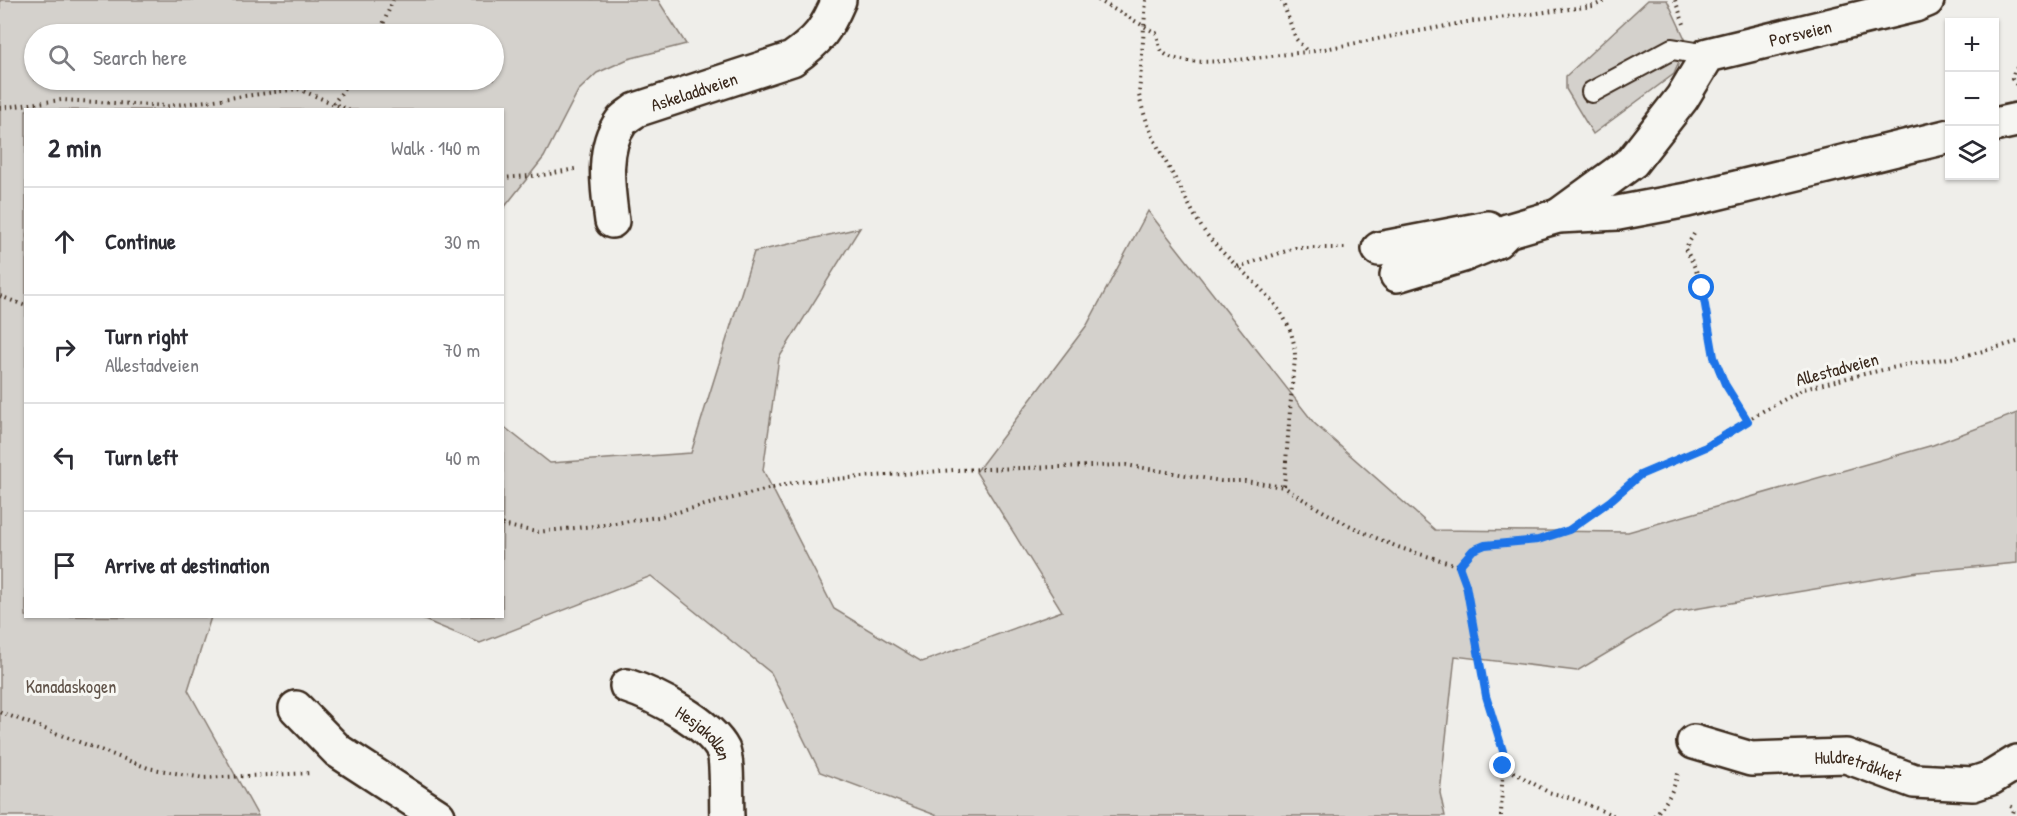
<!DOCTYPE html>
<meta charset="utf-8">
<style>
:root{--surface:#fff;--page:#f2f2f3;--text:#2b2b33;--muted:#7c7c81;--line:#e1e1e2}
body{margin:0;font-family:"Patrick Hand",sans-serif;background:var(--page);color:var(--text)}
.controls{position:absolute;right:18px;top:18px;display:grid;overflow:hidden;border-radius:0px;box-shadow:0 2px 4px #0004}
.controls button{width:54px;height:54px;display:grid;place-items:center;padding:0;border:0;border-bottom:2px solid var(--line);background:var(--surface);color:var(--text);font:30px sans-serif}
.stop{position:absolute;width:18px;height:18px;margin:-14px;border:4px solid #1a73e8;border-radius:50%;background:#fff}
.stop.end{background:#1a73e8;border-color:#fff;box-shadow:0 2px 6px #0008}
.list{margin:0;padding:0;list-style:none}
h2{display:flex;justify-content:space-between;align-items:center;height:78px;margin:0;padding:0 24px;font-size:26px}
h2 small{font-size:20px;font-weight:400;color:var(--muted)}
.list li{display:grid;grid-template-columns:39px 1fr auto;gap:18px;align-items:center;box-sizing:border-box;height:108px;padding:0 24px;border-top:2px solid var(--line)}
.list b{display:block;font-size:22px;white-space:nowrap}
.list p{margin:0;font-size:20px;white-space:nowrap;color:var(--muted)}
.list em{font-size:20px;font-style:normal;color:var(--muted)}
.icon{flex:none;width:33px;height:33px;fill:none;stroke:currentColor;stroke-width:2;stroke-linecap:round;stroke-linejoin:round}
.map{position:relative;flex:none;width:2017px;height:816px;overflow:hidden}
.search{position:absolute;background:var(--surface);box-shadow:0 2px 4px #0004;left:24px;top:24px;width:480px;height:66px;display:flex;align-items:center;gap:15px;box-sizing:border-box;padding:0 21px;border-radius:33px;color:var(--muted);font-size:22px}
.panel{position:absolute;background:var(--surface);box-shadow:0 2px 4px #0004;left:24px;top:108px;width:480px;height:510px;border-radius:0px}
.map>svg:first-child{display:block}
.green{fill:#d4d1cc;stroke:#887e75;stroke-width:1.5;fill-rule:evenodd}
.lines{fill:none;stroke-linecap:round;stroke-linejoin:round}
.lane-casing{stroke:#3b2a1e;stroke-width:24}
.street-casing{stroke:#3b2a1e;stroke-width:38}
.path{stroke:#3b2a1e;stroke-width:4;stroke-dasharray:1.5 4.5;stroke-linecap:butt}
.lane{stroke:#f6f6f2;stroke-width:20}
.street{stroke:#f6f6f2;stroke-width:33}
.route{stroke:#1a73e8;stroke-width:8}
.labels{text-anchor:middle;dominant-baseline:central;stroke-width:6;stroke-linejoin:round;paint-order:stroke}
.street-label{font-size:18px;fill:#3b2a1e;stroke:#f6f6f2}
.park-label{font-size:18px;fill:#61544a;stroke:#f6f6f2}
</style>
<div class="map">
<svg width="2017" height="816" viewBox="0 0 2017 816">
<rect width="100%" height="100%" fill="#efeeea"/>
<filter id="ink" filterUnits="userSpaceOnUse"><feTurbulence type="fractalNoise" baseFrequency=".0167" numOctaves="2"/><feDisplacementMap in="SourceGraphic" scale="12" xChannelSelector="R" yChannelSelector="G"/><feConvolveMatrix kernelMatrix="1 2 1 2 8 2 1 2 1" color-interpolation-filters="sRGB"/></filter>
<g filter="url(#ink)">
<g class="green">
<path d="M 0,0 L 658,0 L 686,44 L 628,59 L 597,73 L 578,91 L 544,157 L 503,209 L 502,110 L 26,110 L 26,616 L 211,617 L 188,690 L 258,816 L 0,816 ZM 494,34 L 494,80 L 34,80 L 34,34 Z"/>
<path d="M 1648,0 L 1667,0 L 1687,43 L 1674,74 L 1593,134 L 1566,89 L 1566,76 Z"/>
<path d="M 1148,211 L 1314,423 L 1435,530 L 1628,532 L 1933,445 L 2017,413 L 2017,563 L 1918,572 L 1676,612 L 1577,671 L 1455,656 L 1440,793 L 1445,816 L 938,816 L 820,772 L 771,673 L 651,576 L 480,643 L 417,617 L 502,616 L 503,426 L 550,463 L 691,453 L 754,252 L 860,228 L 779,358 L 763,470 L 834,609 L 922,662 L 1062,611 L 976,472 L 1087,325 Z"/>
</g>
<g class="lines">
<defs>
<path id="lane" d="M 1592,92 L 1672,49 L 1708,55"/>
<g id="street">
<path d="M 1994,125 L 2017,120"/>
<path id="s1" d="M 1558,216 L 1632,162 L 1682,98 L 1708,55 L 1915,5 L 1927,0"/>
<path id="s2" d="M 612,221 C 608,190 601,149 621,122 C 625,117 631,114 636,110 L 792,59 C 819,40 826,30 839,0"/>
<path d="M 1379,249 L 1488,228"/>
<path d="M 1397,275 L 1463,255 L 1497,241 L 1507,231 L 1558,216 L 1618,213 L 1687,200 L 1950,136"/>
<path id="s3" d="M 627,686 C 655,695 709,723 723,750 C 728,761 726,802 727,816"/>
<path d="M 296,708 L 338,751 L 438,816"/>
<path id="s4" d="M 1694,742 L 1751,759 L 1846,756 L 1914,781 L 1973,784 L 1991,778 L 2017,762"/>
</g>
</defs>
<use href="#lane" class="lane-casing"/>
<use href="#street" class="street-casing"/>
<g class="path">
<path d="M 1098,0 L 1156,33 C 1159,38 1158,46 1162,51 C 1180,74 1279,53 1309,52 L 1467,22 L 1593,6 L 1608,0"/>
<path d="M 1146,0 L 1139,95 C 1146,128 1163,158 1180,187 C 1187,201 1194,215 1202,228 C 1233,274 1308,307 1293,373 L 1284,487 C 1320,511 1357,531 1398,547 C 1418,554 1439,559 1459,566 L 1466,584 L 1486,696 L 1503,751 L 1501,816"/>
<path d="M 1282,0 L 1296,39 L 1308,52"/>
<path d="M 1675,0 L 1684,24"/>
<path d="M 379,34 L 393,0"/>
<path d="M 2017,68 L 2014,71 L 2012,79 L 2017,85"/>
<path d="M 333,104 L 351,80"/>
<path d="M 0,108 L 61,100 L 168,106 L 298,89 L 349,110"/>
<path d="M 502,178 L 543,175 L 575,169"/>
<path d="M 1694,234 L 1685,249 C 1706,281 1706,318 1714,355 C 1719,379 1735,400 1748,421"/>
<path d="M 1238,267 L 1295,248 L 1345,248"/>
<path d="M 0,296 L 26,306"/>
<path d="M 502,525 L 537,532 L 594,526 L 658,517 L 796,482 L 954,470 L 1126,465 L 1221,481 L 1245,481 L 1284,487"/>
<path d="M 1459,566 L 1473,550 L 1485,545 L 1538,540 L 1569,529 L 1610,501 L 1640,475 L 1705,446 L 1763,411 L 1804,389 L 1855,376 L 1910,364 L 1964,356 L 2017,342"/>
<path d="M 0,712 L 148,768 L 203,778 L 312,773"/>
<path d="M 1503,766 L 1548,792 L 1571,798 L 1615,816"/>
<path d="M 2011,806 L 2014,810 L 2012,816"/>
<path d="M 1654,816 C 1668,802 1674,789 1679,770"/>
</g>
<use href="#lane" class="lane"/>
<use href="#street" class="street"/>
</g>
</g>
<g class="lines" filter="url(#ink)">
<path class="route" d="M 1503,766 L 1503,751 L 1486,696 L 1466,585 L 1459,566 L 1473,550 L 1485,545 L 1538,540 L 1569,530 L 1610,501 L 1640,475 L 1706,447 L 1748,421 L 1725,384 L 1714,357 L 1702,288"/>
</g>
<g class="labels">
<g class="street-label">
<text stroke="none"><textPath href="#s1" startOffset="318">Porsveien</textPath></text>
<text stroke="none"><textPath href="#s2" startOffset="182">Askeladdveien</textPath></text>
<text transform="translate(1837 369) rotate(-15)">Allestadveien</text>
<text stroke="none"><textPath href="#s3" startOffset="92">Hesjakollen</textPath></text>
<text stroke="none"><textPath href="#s4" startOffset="168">Huldretråkket</textPath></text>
</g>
<g class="park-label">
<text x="71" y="686">Kanadaskogen</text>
</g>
</g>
</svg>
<div class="controls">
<button>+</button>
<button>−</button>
<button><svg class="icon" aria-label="layers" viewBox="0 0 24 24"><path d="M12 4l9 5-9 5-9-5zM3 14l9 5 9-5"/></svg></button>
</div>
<div class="stop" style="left:1702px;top:288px"></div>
<div class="stop end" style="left:1503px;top:766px"></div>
<div class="search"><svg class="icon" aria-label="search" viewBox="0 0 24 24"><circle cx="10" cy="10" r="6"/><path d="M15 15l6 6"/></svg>Search here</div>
<section class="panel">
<h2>2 min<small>Walk · 140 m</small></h2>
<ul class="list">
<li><svg class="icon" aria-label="ahead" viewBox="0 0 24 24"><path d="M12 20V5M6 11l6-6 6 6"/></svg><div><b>Continue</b></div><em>30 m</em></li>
<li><svg class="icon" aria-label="right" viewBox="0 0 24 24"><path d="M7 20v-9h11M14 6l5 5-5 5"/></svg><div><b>Turn right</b><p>Allestadveien</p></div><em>70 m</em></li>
<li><svg class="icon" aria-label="left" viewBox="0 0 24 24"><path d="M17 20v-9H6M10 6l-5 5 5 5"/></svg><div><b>Turn left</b></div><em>40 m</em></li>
<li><svg class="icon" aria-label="arrive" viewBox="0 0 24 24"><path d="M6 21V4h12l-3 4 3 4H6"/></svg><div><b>Arrive at destination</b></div></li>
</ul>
</section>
</div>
